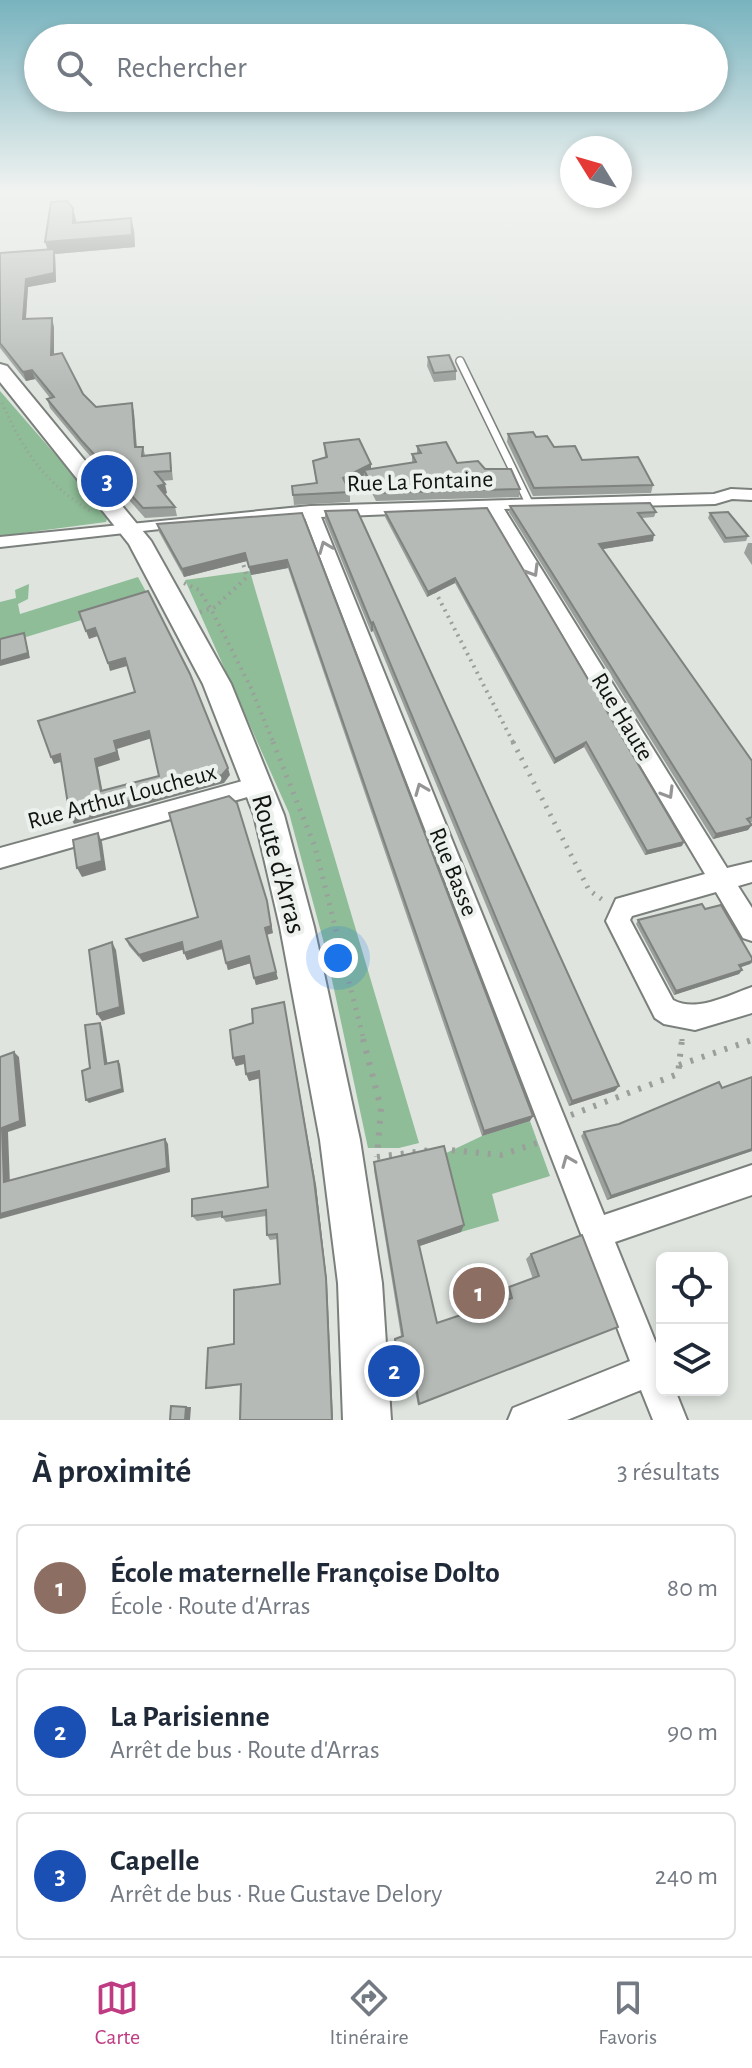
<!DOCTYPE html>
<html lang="fr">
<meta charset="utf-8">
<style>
:root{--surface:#fff;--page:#f2f2f3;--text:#1f2937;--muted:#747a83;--line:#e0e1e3;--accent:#bf3c83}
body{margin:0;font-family:"Alegreya Sans",sans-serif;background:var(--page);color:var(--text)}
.controls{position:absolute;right:24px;bottom:24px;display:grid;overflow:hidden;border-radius:12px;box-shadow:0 4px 12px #0003}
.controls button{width:72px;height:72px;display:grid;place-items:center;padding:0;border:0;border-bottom:2px solid var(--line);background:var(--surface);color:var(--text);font:40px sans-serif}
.compass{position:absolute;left:560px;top:136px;width:72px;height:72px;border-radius:50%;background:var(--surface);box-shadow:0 4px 12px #0003;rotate:307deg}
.you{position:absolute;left:338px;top:958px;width:28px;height:28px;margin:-20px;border:6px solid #fff;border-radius:50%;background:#1a73e8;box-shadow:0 0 0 12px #1a73e833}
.badge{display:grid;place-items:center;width:52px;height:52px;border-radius:50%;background:var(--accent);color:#fff;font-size:26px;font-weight:700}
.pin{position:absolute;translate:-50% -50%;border:4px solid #fff;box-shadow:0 2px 8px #0006}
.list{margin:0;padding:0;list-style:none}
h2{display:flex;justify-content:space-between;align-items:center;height:104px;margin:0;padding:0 32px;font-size:34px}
h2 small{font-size:26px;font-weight:400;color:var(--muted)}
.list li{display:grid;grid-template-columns:52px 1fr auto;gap:24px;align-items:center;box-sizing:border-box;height:128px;margin:0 16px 16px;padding:0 16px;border:2px solid var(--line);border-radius:12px}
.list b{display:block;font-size:30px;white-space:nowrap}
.list p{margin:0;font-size:26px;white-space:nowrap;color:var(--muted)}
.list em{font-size:26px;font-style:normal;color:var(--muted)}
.icon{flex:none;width:44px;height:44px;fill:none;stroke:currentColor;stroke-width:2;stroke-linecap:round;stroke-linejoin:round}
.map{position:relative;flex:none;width:752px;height:1420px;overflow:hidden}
.search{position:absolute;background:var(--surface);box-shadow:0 4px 12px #0003;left:24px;right:24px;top:24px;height:88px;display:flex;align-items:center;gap:20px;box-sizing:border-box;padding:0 28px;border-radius:44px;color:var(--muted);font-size:30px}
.sheet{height:536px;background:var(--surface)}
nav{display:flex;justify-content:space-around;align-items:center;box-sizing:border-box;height:112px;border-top:2px solid var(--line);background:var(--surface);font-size:22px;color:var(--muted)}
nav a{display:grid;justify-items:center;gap:4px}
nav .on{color:var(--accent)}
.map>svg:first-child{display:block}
.green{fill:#8ebd97}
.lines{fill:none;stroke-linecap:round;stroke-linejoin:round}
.lane-casing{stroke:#7b807c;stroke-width:10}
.street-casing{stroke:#7b807c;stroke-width:4}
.secondary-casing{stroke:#7b807c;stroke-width:4}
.path-far3{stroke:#9b9f9b;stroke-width:3;stroke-dasharray:1 4;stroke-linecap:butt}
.path-far2{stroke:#9b9f9b;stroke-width:4;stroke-dasharray:2 5;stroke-linecap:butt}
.path-far1{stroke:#9b9f9b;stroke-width:5;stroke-dasharray:2 7;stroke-linecap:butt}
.path{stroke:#9b9f9b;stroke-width:6;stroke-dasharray:3 9;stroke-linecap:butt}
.lane{stroke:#fff;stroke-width:7}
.street{fill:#fff;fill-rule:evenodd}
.secondary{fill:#fff;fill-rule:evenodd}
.wall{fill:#9ca09d}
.shaded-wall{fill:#7f827f}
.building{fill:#b5bab6;stroke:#7f827f;stroke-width:2;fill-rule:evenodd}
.oneway{stroke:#949594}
.labels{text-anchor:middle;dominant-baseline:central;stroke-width:8;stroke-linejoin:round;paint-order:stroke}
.street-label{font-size:24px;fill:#111311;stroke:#ecf1ed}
.near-street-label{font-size:28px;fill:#111311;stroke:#ecf1ed}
</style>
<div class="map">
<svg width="752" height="1420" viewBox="0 0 752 1420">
<rect width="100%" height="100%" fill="#dfe4df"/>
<g class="green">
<path d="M 0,391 L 108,515 L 106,522 L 0,536 Z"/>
<path d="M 250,571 L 253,582 L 419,1143 L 399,1148 L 368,1148 L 325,947 L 289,813 L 185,580 Z"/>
<path d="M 138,577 L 150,599 L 0,645 L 0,602 L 16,598 L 15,590 L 29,584 L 28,599 L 18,604 L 20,614 Z"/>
<path d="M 530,1121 L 550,1176 L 492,1194 L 499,1221 L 461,1232 L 442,1155 L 482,1136 Z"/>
</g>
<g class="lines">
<defs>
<path id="lane" d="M 460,361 L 529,503"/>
<g id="street">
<path d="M 731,489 L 752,490 L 752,500 L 732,499 L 715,504 L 504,509 L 727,868 L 752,862 L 752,882 L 738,886 L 752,908 L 752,941 L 743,938 L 716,892 L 632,916 L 630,920 L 673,1000 C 696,1013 729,995 752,987 L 752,1013 L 695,1030 L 664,1024 L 655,1018 L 606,921 L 616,899 L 705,874 L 488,510 L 321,517 L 604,1215 L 752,1165 L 752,1195 L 615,1242 L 662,1358 L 662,1390 L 675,1390 L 687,1420 L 653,1420 L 641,1390 L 567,1420 L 508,1420 L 513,1408 L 630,1361 L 305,518 L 178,527 L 0,547 L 0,537 L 310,506 L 714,494 Z"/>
<path d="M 257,777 L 265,780 L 268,786 L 265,792 L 0,868 L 0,848 Z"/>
</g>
<path id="secondary" d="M 0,364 L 7,366 L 151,541 L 231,684 L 284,815 L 314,927 L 360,1140 L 382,1283 L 391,1420 L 343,1420 L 338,1283 L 320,1140 L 280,927 L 254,815 L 203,684 L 129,544 L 0,382 Z"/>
</defs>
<use href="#lane" class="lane-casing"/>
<use href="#street" class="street-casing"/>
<use href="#secondary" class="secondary-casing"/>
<path class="path-far3" d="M 2,403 C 25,453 43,481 90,511"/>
<g class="path-far2">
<path d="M 184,583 L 199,590 L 211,609 L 251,688 L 274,744"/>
<path d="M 435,591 L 514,744"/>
<path d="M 200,612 L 215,607 L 247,577 L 242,560"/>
</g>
<g class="path-far1">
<path d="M 273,742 L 315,847 L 364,1041"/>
<path d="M 513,742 L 589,890 L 604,901"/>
<path d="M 682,1041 L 682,1037"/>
</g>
<g class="path">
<path d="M 363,1039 L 381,1108 L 377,1157"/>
<path d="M 679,1065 L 752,1040"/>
<path d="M 571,1115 L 678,1074 L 682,1039"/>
<path d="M 440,1149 L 501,1155 L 537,1143"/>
<path d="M 377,1157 L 431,1150"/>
</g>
<use href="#lane" class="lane"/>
<use href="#street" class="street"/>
<use href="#secondary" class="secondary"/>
</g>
<g class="wall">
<path d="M 73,208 L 76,223 L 134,230 L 135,247 L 55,254 L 56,282 L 28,287 L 26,319 L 54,327 L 54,354 L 83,394 L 96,407 L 132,403 L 134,413 L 137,447 L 143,447 L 145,455 L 170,453 L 173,480 L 162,481 L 167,493 L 164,494 L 175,507 L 177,516 L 145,518 L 84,449 L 50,408 L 47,399 L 50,398 L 35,379 L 26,381 L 0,348 L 0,253 L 47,249 Z"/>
<path d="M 428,357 L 456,371 L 456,380 L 434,382 L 427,366 Z"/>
<path d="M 508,434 L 536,437 L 554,447 L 582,460 L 653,485 L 651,493 L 533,496 L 507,442 Z"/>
<path d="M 324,443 L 371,469 L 412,463 L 412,454 L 417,453 L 417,446 L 457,463 L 485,469 L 520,489 L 519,497 L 376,501 L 364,478 L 347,486 L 350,492 L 350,502 L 294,505 L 292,486 L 316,483 L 313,461 L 325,457 Z"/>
<path d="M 510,506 L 656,512 L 654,517 L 642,518 L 653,541 L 602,549 L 752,761 L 752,822 L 750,822 L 748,830 L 713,839 L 509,512 Z"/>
<path d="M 487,508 L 682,846 L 645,855 L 584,747 L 554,764 L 455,583 L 427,597 L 385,517 L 385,512 Z"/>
<path d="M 325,511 L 615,1091 L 569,1106 L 373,631 L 371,632 L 325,520 Z"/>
<path d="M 302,513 L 530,1121 L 482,1136 L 288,568 L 251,575 L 247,561 L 184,577 L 159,532 L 157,524 Z"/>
<path d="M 710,513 L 748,536 L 746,541 L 724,543 L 708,518 Z"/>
<path d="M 748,543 L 752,543 L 752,565 L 744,553 Z"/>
<path d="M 705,909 L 752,958 L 752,963 L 750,964 L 740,967 L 742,970 L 739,974 L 674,995 L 636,924 L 638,920 Z"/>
<path d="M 273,933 L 266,935 L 278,979 L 256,985 L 251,963 L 228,970 L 223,949 L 187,960 L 184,949 L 143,962 L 129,946 L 126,939 Z"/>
<path d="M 253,1023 L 316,1185 L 327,1282 L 241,1385 L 211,1389 L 206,1388 L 234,1344 L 280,1284 L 277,1239 L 270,1240 L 267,1235 L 266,1216 L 226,1222 L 222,1217 L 197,1221 L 192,1216 L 268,1187 L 259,1078 L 249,1081 L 245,1064 L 236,1066 L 233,1058 Z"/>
<path d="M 584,1132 L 752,1151 L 607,1200 L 581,1136 Z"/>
<path d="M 374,1162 L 461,1232 L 419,1246 L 437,1323 L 507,1300 L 504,1292 L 509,1287 L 533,1279 L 526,1259 L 531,1254 L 618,1327 L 418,1405 L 414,1387 L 403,1391 L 398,1367 L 394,1341 L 395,1339 L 401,1336 L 374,1170 Z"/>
</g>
<g class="shaded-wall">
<path d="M 73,208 L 76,220 L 76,235 L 73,223 Z"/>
<path d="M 131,218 L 134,230 L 135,247 L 55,254 L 56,282 L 28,287 L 25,328 L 23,319 L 26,279 L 49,254 L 45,242 Z"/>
<path d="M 52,318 L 54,327 L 54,364 L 51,355 Z"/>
<path d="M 32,370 L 35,379 L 26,381 L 23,372 Z"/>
<path d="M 132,403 L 134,413 L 137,457 L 135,447 Z"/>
<path d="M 371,464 L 371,474 L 364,470 L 364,478 L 343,488 L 343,478 Z"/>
<path d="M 165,484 L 167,493 L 160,496 L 158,486 Z"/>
<path d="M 654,535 L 653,541 L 597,550 L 599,544 Z"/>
<path d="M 245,553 L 247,561 L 184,577 L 182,569 Z"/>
<path d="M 287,560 L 288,568 L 251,575 L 249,567 Z"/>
<path d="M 455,578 L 455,583 L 427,597 L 428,592 Z"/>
<path d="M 373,622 L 373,631 L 371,632 L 371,623 Z"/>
<path d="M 95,628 L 98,636 L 89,639 L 86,631 Z"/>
<path d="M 24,633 L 30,658 L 0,666 L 0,661 Z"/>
<path d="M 125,658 L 127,666 L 110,671 L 108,663 Z"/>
<path d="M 149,731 L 152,738 L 117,749 L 120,760 L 98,767 L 104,799 L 101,791 L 95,759 L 114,741 Z"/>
<path d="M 586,742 L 584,747 L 554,764 L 555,759 Z"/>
<path d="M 60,754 L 64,761 L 54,764 L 51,757 Z"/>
<path d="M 228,768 L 230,775 L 224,783 L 74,824 L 70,817 Z"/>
<path d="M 752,825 L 748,830 L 713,839 L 716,834 Z"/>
<path d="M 98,833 L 102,842 L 106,870 L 82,877 L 77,868 Z"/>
<path d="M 684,842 L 682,846 L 645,855 L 647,851 Z"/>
<path d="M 267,901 L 273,933 L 266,935 L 265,928 Z"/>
<path d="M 221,941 L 223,948 L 187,960 L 184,953 Z"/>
<path d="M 112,942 L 116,950 L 125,1014 L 102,1021 L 97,1014 Z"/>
<path d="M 182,942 L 185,949 L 143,962 L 139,955 Z"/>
<path d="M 249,956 L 251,963 L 228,970 L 226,963 Z"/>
<path d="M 752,961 L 750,964 L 736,969 L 739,965 Z"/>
<path d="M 742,970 L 739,974 L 674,995 L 676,991 Z"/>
<path d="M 276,972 L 278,979 L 256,985 L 254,978 Z"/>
<path d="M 284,1002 L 316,1185 L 327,1282 L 333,1420 L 332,1420 Z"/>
<path d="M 100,1023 L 102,1027 L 108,1067 L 105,1064 Z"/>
<path d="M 14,1052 L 19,1057 L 26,1126 L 8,1132 L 10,1186 L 4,1182 L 2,1128 Z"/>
<path d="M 244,1056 L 246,1063 L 236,1066 L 233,1058 Z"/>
<path d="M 118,1061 L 120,1064 L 124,1092 L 89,1103 L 86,1100 Z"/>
<path d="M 259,1071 L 261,1078 L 249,1081 L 246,1074 Z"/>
<path d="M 619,1086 L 615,1091 L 569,1106 L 572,1101 Z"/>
<path d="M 533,1116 L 530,1121 L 482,1136 L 484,1131 Z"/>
<path d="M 165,1139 L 168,1144 L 170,1172 L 0,1219 L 0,1214 Z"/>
<path d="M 752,1149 L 752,1151 L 607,1200 L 611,1196 Z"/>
<path d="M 464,1225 L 461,1232 L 417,1247 L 418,1241 Z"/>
<path d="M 186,1407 L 191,1407 L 190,1420 L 185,1420 Z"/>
</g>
<g class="building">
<path d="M 67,201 L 73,208 L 73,223 L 131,218 L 132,235 L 45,242 L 51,202 Z"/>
<path d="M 54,249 L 54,273 L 26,279 L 23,319 L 52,318 L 51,355 L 62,353 L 83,394 L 96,407 L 132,403 L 135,447 L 143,447 L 142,456 L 170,453 L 171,471 L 155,472 L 165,484 L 158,486 L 175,507 L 143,508 L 81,440 L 47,399 L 54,397 L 32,370 L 23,372 L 0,343 L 0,253 Z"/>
<path d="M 449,355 L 456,371 L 434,373 L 428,357 Z"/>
<path d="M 533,432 L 536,437 L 547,436 L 554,447 L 575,446 L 582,460 L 638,457 L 653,485 L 534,488 L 508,434 Z"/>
<path d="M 359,439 L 371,464 L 343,478 L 350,492 L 293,495 L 292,486 L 317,483 L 313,461 L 327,457 L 324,443 Z"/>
<path d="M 446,442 L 457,463 L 478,461 L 485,469 L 511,469 L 520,489 L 376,493 L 364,470 L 416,462 L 412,454 L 421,453 L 417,446 Z"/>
<path d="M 650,503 L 656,512 L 638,513 L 654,535 L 599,544 L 752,761 L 752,817 L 747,819 L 752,825 L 716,834 L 510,506 Z"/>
<path d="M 487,508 L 684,842 L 647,851 L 586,742 L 555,759 L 455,578 L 428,592 L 385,512 Z"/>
<path d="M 357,510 L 619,1086 L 572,1101 L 373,622 L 371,623 L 325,511 Z"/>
<path d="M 728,512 L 748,536 L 726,538 L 710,513 Z"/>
<path d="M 302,513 L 533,1116 L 484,1131 L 287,560 L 249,567 L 245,553 L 182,569 L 157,524 Z"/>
<path d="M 148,591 L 190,674 L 228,768 L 222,775 L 70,817 L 60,754 L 51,757 L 38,721 L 135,692 L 125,658 L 108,663 L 95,628 L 86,631 L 79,612 ZM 149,731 L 159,776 L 101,791 L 95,759 L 117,752 L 114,741 Z"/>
<path d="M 24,633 L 28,653 L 0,661 L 0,639 Z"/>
<path d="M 229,796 L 237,803 L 267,901 L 271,926 L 265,928 L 276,972 L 254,978 L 249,956 L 226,963 L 221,941 L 184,953 L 182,942 L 139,955 L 126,939 L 198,917 L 169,813 Z"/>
<path d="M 98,833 L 102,861 L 77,868 L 73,840 Z"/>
<path d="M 702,904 L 705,909 L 721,905 L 752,958 L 752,961 L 739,965 L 742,970 L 676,991 L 638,920 Z"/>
<path d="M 112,942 L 120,1007 L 97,1014 L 89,950 Z"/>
<path d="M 284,1002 L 314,1180 L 326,1278 L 332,1420 L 240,1420 L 241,1384 L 206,1388 L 208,1348 L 234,1344 L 234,1290 L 280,1284 L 277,1234 L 267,1235 L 266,1210 L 222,1217 L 222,1212 L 192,1216 L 192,1199 L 268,1187 L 259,1071 L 246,1074 L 244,1056 L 233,1058 L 230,1030 L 253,1023 L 252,1009 Z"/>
<path d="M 100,1023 L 105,1064 L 118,1061 L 122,1089 L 86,1100 L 82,1071 L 90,1068 L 85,1025 Z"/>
<path d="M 14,1052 L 20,1121 L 2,1128 L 4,1182 L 165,1139 L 167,1168 L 0,1214 L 0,1057 Z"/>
<path d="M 752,1077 L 752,1149 L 611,1196 L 584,1132 L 619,1124 L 719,1082 L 722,1088 Z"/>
<path d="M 444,1146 L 464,1225 L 418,1241 L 437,1323 L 512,1298 L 509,1287 L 539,1276 L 531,1254 L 582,1235 L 618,1327 L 419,1404 L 416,1386 L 404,1390 L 398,1365 L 395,1339 L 403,1336 L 374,1162 Z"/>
<path d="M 171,1406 L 186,1407 L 185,1420 L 170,1420 Z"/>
</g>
<defs><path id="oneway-chevron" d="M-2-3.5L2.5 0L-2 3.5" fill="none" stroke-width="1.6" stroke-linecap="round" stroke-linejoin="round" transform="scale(2)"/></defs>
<g class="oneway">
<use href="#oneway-chevron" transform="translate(325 547) rotate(-112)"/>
<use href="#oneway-chevron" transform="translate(533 571) rotate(59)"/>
<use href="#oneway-chevron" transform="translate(421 789) rotate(-112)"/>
<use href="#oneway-chevron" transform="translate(668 793) rotate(59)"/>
<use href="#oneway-chevron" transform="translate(568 1161) rotate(-112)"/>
</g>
<linearGradient id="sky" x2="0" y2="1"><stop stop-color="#78b3be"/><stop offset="0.49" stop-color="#f1f3f1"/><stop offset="1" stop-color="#f1f3f1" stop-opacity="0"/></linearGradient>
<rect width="752" height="390" fill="url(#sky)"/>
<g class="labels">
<g class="street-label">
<text transform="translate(420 482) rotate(-2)">Rue La Fontaine</text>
<text transform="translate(622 717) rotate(59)">Rue Haute</text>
<text transform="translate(122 797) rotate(-15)">Rue Arthur Loucheux</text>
<text transform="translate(453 872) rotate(68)">Rue Basse</text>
</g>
<g class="near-street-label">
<text transform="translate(278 864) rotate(75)">Route d'Arras</text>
</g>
</g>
</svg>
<div class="controls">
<button><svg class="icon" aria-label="locate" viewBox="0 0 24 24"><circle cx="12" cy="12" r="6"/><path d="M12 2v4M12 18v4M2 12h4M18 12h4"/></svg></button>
<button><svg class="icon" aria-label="layers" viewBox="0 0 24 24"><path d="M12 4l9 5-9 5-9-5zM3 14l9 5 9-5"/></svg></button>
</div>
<svg class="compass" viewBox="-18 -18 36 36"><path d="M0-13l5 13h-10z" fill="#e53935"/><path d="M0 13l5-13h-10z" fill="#747a83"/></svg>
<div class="you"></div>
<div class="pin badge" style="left:479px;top:1293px;background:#8d6e63">1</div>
<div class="pin badge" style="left:394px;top:1371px;background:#1a4fb4">2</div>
<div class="pin badge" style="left:107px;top:481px;background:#1a4fb4">3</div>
<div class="search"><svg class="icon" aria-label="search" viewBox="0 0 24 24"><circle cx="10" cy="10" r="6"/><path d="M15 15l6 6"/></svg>Rechercher</div>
</div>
<section class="sheet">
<h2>À proximité<small>3 résultats</small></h2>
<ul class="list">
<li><span class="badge" style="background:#8d6e63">1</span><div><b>École maternelle Françoise Dolto</b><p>École · Route d'Arras</p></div><em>80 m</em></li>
<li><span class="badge" style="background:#1a4fb4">2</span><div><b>La Parisienne</b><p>Arrêt de bus · Route d'Arras</p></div><em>90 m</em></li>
<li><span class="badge" style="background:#1a4fb4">3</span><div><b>Capelle</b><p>Arrêt de bus · Rue Gustave Delory</p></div><em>240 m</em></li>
</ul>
</section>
<nav>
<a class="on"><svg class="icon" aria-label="map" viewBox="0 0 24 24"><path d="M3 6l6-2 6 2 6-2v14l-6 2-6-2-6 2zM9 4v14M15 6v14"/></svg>Carte</a>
<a><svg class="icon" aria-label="directions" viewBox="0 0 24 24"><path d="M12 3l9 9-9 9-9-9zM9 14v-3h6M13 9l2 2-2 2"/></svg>Itinéraire</a>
<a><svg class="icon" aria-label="saved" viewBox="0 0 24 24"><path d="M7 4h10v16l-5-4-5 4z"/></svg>Favoris</a>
</nav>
